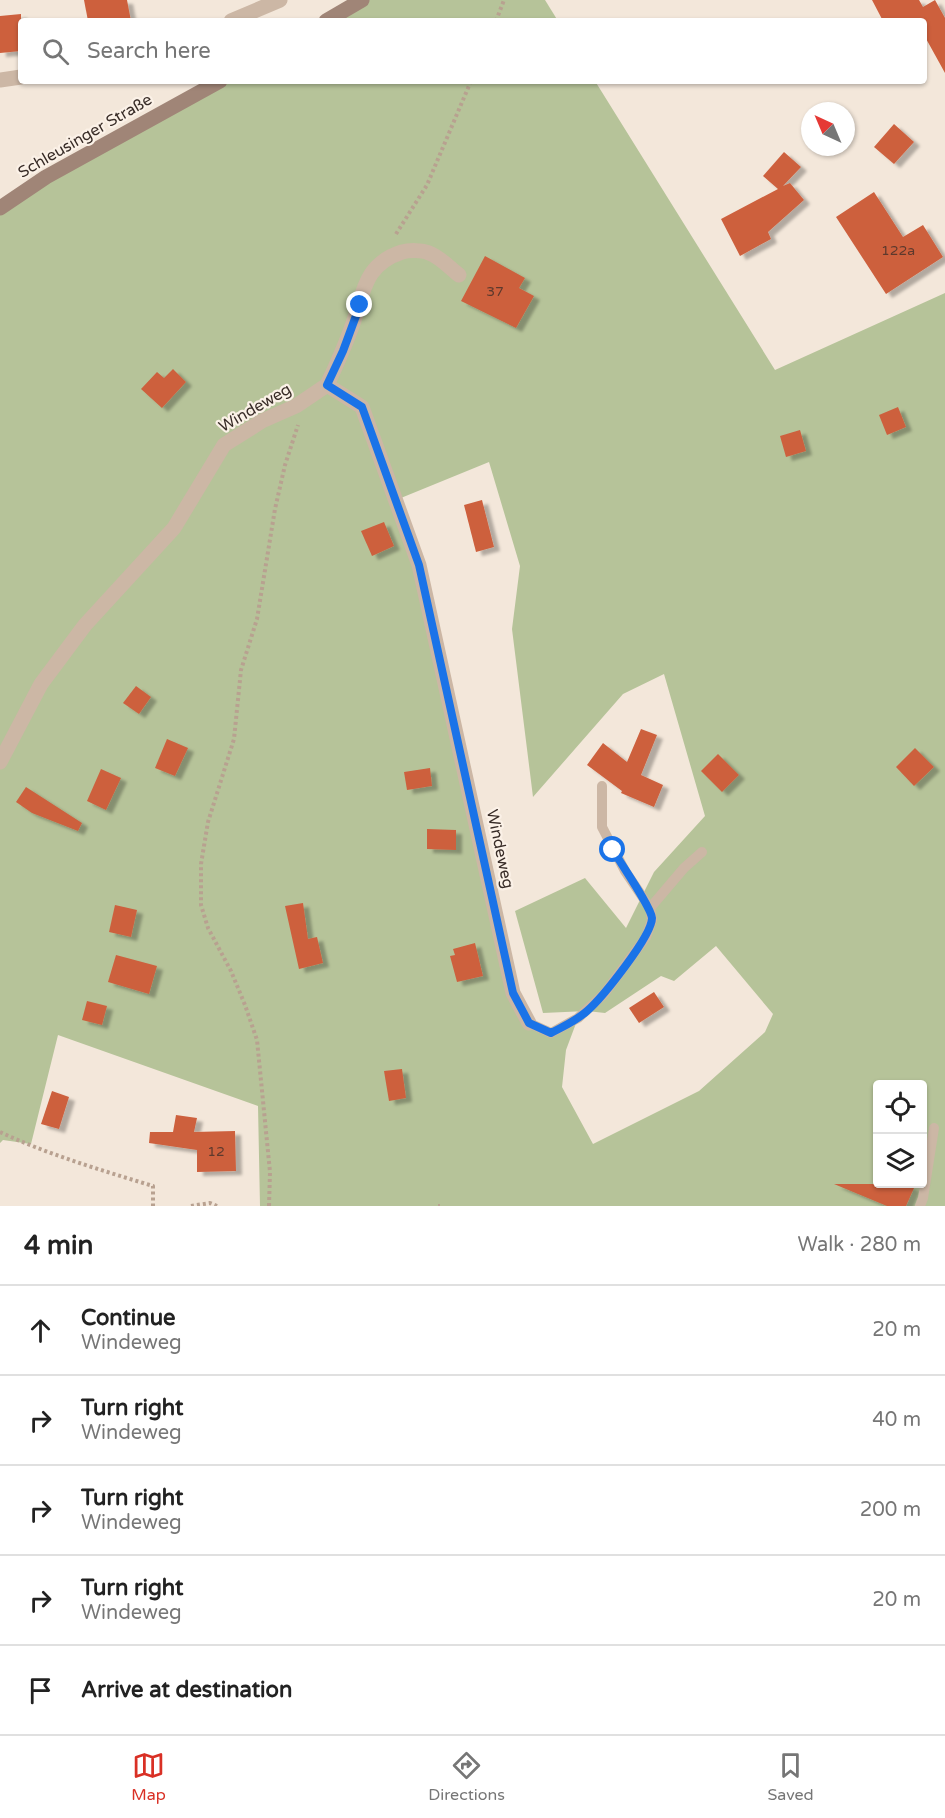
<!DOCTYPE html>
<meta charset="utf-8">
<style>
:root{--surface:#fff;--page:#f6f6f6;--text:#222;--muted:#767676;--line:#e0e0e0;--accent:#d93025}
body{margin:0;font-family:"Varela Round",sans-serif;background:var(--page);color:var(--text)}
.controls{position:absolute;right:18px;bottom:18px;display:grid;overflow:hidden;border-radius:6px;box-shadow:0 2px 4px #0004}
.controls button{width:54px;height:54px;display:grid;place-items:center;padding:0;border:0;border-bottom:2px solid var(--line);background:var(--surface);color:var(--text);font:30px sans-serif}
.compass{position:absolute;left:801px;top:102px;width:54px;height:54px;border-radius:50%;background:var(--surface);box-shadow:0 2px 4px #0004;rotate:316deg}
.stop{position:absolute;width:18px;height:18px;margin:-14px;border:4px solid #1a73e8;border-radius:50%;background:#fff}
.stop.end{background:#1a73e8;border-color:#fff;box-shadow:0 2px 6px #0008}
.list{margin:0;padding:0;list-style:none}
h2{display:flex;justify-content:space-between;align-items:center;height:78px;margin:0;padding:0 24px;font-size:26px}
h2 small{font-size:20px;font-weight:400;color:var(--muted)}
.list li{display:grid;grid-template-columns:39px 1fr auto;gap:18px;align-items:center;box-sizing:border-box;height:90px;padding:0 24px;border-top:2px solid var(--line)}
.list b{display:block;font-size:22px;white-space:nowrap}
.list p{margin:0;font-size:20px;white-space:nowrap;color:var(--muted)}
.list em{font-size:20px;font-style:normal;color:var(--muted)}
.icon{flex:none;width:33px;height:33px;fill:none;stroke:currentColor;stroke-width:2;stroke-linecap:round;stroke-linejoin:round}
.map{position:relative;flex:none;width:945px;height:1206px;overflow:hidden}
.search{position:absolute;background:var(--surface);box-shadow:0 2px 4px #0004;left:18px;right:18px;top:18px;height:66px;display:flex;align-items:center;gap:15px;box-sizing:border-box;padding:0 21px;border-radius:6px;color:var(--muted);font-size:22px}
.sheet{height:528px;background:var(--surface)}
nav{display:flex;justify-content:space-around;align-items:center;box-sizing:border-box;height:84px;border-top:2px solid var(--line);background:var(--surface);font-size:16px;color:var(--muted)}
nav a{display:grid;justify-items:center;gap:3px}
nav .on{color:var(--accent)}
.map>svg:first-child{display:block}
.green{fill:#b6c399;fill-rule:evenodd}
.building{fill:#cd603e;filter:url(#shadow)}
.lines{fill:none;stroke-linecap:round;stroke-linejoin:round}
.path{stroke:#b8a190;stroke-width:4;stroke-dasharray:3 3;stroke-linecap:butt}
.service{stroke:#ccb7a5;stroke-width:10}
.minor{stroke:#ccb7a5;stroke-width:15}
.secondary{stroke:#a08577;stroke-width:15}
.route{stroke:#1a73e8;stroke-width:8}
.labels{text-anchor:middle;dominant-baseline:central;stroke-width:4.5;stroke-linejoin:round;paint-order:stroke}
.number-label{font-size:14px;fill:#5d392d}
.street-label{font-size:16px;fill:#382c27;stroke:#fbf1e7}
</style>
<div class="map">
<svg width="945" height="1206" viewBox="0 0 945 1206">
<defs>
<filter id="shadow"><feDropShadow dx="6" dy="4" stdDeviation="1.5" flood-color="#0004"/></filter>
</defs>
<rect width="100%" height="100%" fill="#f3e7da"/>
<g class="green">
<path d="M 362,0 L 545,0 L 558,21 L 326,21 Z"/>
<path d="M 220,81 L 595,81 L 775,370 L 945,293 L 945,1206 L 260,1206 L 258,1106 L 58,1035 L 31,1144 L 3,1140 L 0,1143 L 0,208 ZM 489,462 L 520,566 L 512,629 L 533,797 L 623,694 L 664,674 L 705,816 L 654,872 L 626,928 L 585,878 L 515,911 L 543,1013 L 587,1011 L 605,1013 L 661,976 L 674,981 L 716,946 L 773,1014 L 765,1032 L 699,1091 L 593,1144 L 562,1087 L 566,1050 L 578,1018 L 551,1033 L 529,1023 L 513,993 L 419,565 L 396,500 ZM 878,1084 L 922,1084 L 922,1184 L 878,1184 Z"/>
</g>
<g class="building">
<path d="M 84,0 L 127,0 L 131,21 L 88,21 Z"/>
<path d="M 872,0 L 919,0 L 923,7 L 935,0 L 945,18 L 945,73 L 924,35 L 924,21 L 883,21 Z"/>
<path d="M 21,14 L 21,51 L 0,53 L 0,16 Z"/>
<path d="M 894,124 L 914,142 L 894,164 L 874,147 Z"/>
<path d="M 784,152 L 801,167 L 783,186 L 790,183 L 804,200 L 768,232 L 771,239 L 740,256 L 721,219 L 778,189 L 763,176 Z"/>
<path d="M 874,192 L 903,237 L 923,225 L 943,257 L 886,294 L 836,217 Z"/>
<path d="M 485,256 L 525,278 L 519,288 L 534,296 L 516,328 L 461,301 Z"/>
<path d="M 173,369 L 186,382 L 162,408 L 141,389 L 157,372 L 164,378 Z"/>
<path d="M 898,407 L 906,427 L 887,435 L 879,415 Z"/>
<path d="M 800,430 L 806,451 L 786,457 L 780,436 Z"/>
<path d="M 482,500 L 494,547 L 476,552 L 464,505 Z"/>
<path d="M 384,522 L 394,546 L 372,556 L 361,531 Z"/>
<path d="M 136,686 L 151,697 L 139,714 L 123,703 Z"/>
<path d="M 641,729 L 657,735 L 641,775 L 663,785 L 654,807 L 621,793 L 622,791 L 587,765 L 603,743 L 627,762 Z"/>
<path d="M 167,739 L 188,748 L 175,776 L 155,768 Z"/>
<path d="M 915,748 L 934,767 L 914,786 L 896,767 Z"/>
<path d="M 718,754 L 739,775 L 722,792 L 701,771 Z"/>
<path d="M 430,768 L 432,786 L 407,790 L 404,772 Z"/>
<path d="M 101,769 L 121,778 L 106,810 L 87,801 Z"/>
<path d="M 26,787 L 82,823 L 78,831 L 32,813 L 16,802 Z"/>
<path d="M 427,829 L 456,830 L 456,850 L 427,849 Z"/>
<path d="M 303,903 L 308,939 L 317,937 L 323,963 L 299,969 L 285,906 Z"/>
<path d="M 115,905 L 137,910 L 131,937 L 109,932 Z"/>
<path d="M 475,943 L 483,976 L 457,982 L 450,956 L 455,955 L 453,949 Z"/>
<path d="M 116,955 L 157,966 L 149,994 L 108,982 Z"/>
<path d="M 654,992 L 664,1007 L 639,1023 L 629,1008 Z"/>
<path d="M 87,1001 L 107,1006 L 102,1025 L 82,1020 Z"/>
<path d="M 402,1069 L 406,1098 L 389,1101 L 384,1071 Z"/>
<path d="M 52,1091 L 69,1097 L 59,1129 L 41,1124 Z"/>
<path d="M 176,1115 L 197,1118 L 194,1132 L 235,1131 L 236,1171 L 197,1172 L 197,1150 L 149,1143 L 150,1132 L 173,1132 Z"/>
<path d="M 834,1184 L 904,1184 L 914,1188 L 906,1206 L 887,1206 Z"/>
</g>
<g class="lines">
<g class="path">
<path d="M 496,21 L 504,0"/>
<path d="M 396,234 L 427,185 L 471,81"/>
<path d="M 0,1132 C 49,1155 101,1170 153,1186 L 153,1206"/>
<path d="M 191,1206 L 210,1203 L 217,1206"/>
<path d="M 269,1206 L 270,1172 L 257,1040 L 245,1005 L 231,971 L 208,928 L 201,905 L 201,864 L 208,822 L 234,739 L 241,670 L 257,619 L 275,509 L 285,465 L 298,425"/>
<path d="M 438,1206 L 440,1206"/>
</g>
<g class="service">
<path d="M 650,908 L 684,868 L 702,852"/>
<path d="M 529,1023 L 551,1033 L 578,1018 L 604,994 L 646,937 L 652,920 L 650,908 L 625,871 L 602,827 L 602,786"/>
<path d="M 920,1206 L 923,1198 L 934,1128"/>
</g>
<g class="minor">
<path d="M 231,21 L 280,0"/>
<path d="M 0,80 L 21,77"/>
<path d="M 327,385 C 336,366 344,348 351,329 C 364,295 362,265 402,252 C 409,250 422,250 429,253 C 440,257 450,268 459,275"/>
<path d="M 0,762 L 41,684 L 85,625 L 174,528 L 224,445 L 262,421 L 296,406 L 327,385 L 362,407 L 419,565 L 513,993 L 529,1023"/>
</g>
<g class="secondary">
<path d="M 326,21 L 362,0"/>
<path d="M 0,208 L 46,177 L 220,81"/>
</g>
</g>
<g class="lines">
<path class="route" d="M 360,305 L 343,351 L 327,385 L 362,407 L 419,565 L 513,993 L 529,1023 L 551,1033 C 564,1026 576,1021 587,1011 C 602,998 652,936 652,918 C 651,907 621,864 613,850"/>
</g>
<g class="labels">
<g class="number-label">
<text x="898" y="250">122a</text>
<text x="495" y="291">37</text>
<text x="216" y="1151">12</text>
</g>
<g class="street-label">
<text transform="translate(85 136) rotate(-30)">Schleusinger Straße</text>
<text transform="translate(255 408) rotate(-30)">Windeweg</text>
<text transform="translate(500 849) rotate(78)">Windeweg</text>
</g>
</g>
</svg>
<div class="controls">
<button><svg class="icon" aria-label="locate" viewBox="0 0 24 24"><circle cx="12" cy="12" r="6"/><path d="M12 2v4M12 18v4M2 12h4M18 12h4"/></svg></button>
<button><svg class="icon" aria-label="layers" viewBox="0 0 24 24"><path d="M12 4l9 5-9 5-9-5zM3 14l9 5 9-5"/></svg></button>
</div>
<svg class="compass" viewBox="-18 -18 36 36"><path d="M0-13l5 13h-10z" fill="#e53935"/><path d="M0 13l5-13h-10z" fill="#767676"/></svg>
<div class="stop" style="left:613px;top:850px"></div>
<div class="stop end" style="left:360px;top:305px"></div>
<div class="search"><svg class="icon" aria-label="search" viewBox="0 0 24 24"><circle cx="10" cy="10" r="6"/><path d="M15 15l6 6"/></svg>Search here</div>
</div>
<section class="sheet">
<h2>4 min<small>Walk · 280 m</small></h2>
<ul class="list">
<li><svg class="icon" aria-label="ahead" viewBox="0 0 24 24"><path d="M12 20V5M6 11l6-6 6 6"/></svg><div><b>Continue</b><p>Windeweg</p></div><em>20 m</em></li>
<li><svg class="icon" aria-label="right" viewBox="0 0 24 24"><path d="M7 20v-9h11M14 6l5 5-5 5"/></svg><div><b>Turn right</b><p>Windeweg</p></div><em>40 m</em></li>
<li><svg class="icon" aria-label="right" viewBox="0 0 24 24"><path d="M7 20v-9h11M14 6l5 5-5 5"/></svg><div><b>Turn right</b><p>Windeweg</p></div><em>200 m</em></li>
<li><svg class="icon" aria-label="right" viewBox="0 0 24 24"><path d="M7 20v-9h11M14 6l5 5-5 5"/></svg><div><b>Turn right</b><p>Windeweg</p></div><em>20 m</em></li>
<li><svg class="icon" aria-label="arrive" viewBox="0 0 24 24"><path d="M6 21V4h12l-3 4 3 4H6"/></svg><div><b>Arrive at destination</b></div></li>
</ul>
</section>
<nav>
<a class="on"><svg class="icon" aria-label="map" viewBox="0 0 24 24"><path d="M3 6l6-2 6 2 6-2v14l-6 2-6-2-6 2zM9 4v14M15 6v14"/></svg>Map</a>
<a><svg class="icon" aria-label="directions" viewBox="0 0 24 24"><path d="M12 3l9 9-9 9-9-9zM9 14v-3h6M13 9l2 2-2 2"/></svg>Directions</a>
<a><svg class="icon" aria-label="saved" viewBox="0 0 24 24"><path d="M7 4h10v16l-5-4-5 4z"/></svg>Saved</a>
</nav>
